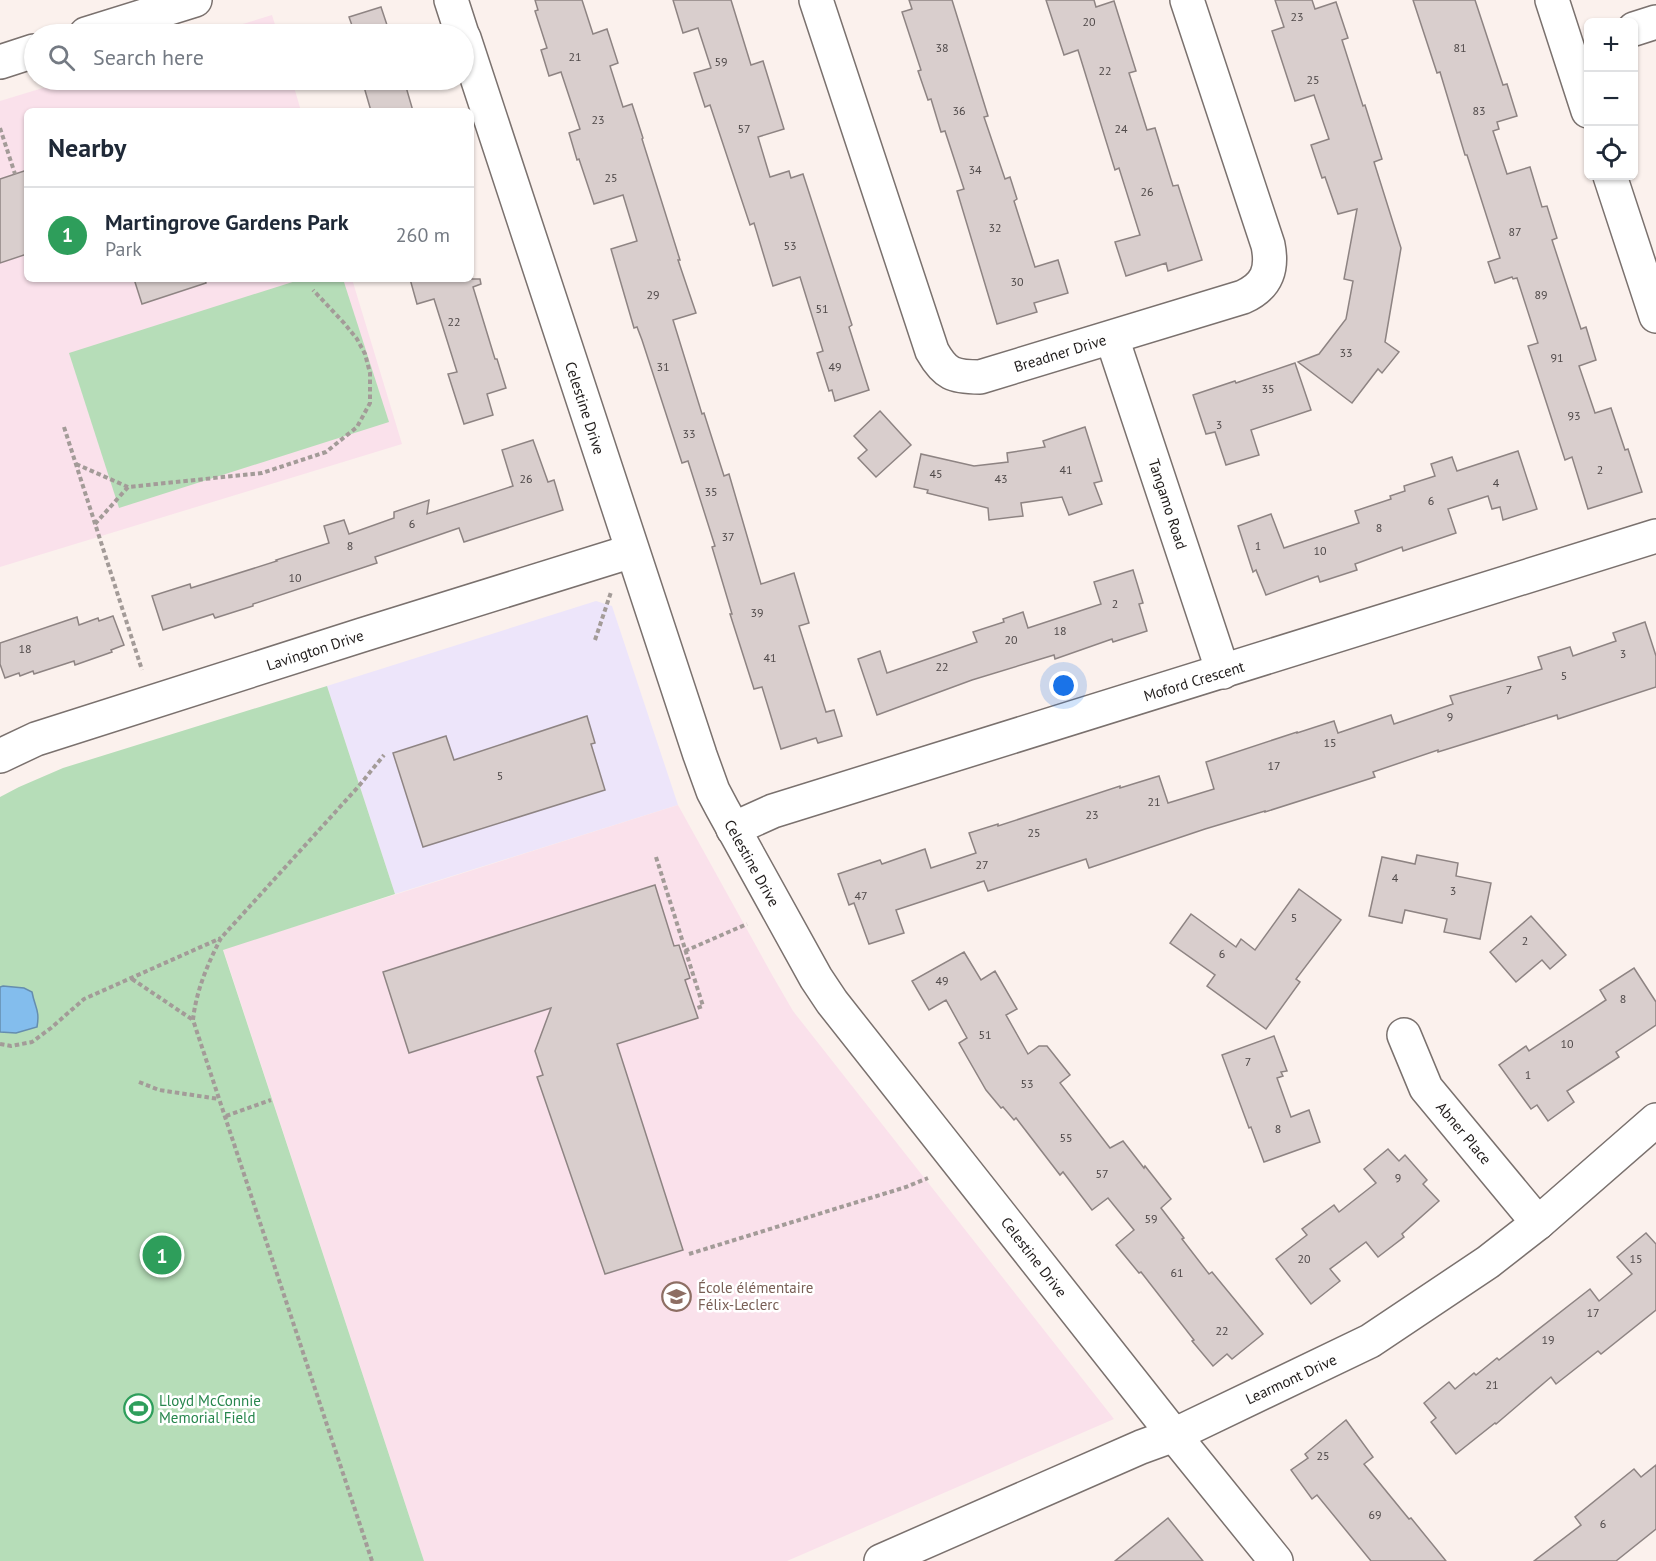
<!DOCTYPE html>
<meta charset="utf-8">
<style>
:root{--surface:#fff;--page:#f6f6f7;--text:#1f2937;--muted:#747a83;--line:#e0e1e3;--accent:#256b60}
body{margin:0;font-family:"PT Sans",sans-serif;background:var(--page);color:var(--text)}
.controls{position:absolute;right:18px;top:18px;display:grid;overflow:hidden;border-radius:9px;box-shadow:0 2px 4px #0004}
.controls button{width:54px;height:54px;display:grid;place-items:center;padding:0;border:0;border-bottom:2px solid var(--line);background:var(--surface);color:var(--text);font:30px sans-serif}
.you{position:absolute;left:1064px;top:686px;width:21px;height:21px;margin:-15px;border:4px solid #fff;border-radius:50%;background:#1a73e8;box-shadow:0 0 0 9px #1a73e833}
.badge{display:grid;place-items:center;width:39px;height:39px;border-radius:50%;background:var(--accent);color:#fff;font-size:20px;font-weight:700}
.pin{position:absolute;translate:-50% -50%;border:3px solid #fff;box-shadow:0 2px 6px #0006}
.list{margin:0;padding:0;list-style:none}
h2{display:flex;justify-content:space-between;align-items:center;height:78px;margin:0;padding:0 24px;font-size:26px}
h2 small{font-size:20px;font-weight:400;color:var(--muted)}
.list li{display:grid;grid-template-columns:39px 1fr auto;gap:18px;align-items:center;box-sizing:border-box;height:96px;padding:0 24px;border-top:2px solid var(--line)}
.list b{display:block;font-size:22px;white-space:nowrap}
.list p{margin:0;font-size:20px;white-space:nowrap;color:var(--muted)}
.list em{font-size:20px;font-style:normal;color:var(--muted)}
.icon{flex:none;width:33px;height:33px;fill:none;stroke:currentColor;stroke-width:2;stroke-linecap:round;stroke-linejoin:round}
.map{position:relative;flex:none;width:1656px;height:1561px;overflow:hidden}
.search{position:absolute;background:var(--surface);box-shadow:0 2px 4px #0004;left:24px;top:24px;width:450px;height:66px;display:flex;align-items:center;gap:15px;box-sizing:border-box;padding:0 21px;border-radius:33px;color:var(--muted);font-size:22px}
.panel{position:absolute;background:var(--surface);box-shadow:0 2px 4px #0004;left:24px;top:108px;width:450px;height:174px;border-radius:9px}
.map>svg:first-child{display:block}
.commercial{fill:#ede5fa}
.education{fill:#fae1eb}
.green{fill:#b6ddb8}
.water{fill:#83bded;stroke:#658dae;stroke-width:1.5}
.building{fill:#d9cecd;stroke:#8e8483;stroke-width:1.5}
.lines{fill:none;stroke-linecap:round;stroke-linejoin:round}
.minor-casing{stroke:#7a716e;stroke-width:36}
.path{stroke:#a39b98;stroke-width:4;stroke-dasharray:4.5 3;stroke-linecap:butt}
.minor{stroke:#fff;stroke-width:33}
.labels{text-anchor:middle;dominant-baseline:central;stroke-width:5;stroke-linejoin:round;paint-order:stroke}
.number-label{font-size:12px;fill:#4e4848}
.street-label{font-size:15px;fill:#201c1b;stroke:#fff}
.education-label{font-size:15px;fill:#785e54;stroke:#fff;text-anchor:start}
.leisure-label{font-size:15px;fill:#27864d;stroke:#fff;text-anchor:start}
</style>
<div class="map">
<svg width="1656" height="1561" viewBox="0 0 1656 1561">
<rect width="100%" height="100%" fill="#fbf1ed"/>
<path class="commercial" d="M 596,601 L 612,606 L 678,805 L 395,894 L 327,686 Z"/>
<g class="education">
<path d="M 272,15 L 278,34 L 210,34 Z"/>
<path d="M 69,80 L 292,80 L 301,111 L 27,111 L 27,279 L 352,279 L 402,444 L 0,567 L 0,101 Z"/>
<path d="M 678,805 L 771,973 L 793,1011 L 1114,1419 L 787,1561 L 424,1561 L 223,949 Z"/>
</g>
<g class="green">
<path d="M 302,279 L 343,279 L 389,422 L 119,508 L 69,353 Z"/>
<path d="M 327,686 L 395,894 L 223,950 L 424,1561 L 0,1561 L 0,797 L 19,787 L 63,768 Z"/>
</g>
<path class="water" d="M 3,986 L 24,988 L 32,992 C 35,1008 40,1010 37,1027 L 16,1033 L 0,1032 L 0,987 Z"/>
<g class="building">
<path d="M 535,0 L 582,0 L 593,34 L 607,29 L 618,63 L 610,66 L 623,107 L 632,104 L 643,138 L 642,139 L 680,260 L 678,260 L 696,313 L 673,320 L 702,414 L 704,413 L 724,476 L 729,474 L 761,584 L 794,573 L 809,623 L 799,626 L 826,712 L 834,710 L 842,736 L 818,743 L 816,738 L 781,749 L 762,687 L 754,689 L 730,614 L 732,614 L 712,547 L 715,546 L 688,461 L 682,463 L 642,340 L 637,327 L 634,328 L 611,249 L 637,241 L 623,195 L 594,204 L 579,159 L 577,160 L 569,133 L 580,129 L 561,72 L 549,76 L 541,50 L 547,48 L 535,11 L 538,10 Z"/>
<path d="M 673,0 L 731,0 L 751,65 L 763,61 L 784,129 L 758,137 L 770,177 L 789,171 L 791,178 L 803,174 L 852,325 L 849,327 L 869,390 L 835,401 L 832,390 L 829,391 L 817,353 L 823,351 L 800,277 L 773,286 L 754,223 L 750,225 L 710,105 L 705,107 L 694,73 L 711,68 L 698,28 L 683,33 Z"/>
<path d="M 909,0 L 952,0 L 988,116 L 984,117 L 1005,179 L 1010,177 L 1017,199 L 1014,201 L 1035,267 L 1058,260 L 1068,293 L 1034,303 L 1037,312 L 997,324 L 957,191 L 964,189 L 945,131 L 941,132 L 931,99 L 928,100 L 918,71 L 921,70 L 902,12 L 912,9 Z"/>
<path d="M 1046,0 L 1094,0 L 1096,7 L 1114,1 L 1136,71 L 1129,73 L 1147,130 L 1155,128 L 1173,186 L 1178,185 L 1202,260 L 1168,271 L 1166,263 L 1126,276 L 1115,242 L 1140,235 L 1119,168 L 1115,170 L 1078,50 L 1064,55 Z"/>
<path d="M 1275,0 L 1312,0 L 1315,9 L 1336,2 L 1348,38 L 1342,40 L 1363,106 L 1365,105 L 1382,159 L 1374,162 L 1401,248 L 1385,342 L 1399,352 L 1382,373 L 1378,369 L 1352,403 L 1298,362 L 1319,354 L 1346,319 L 1353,281 L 1344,279 L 1357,209 L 1338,214 L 1325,177 L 1322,178 L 1311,145 L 1329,139 L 1314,95 L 1295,101 L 1272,31 L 1284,27 Z"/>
<path d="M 1413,0 L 1475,0 L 1503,85 L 1507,84 L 1517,116 L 1497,122 L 1499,129 L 1493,131 L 1507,174 L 1530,167 L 1542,207 L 1547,206 L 1557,238 L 1552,240 L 1581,329 L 1586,327 L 1596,360 L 1579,366 L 1595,413 L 1611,408 L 1625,450 L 1628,449 L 1642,492 L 1588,509 L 1572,457 L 1565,460 L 1528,346 L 1538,343 L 1517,278 L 1513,279 L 1512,277 L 1495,283 L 1488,262 L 1500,258 L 1467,155 L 1465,155 L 1440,72 L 1437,73 Z"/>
<path d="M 381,7 L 390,34 L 355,34 L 349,17 Z"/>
<path d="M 362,80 L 404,80 L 413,111 L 371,111 Z"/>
<path d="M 27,170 L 27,254 L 0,263 L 0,179 Z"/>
<path d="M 134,279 L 205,279 L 206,283 L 142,304 Z"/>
<path d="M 410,279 L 480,279 L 481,284 L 473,287 L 495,359 L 497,359 L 506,388 L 487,394 L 493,415 L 464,424 L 448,374 L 457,372 L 434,299 L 417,304 Z"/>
<path d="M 1295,363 L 1311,410 L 1251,430 L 1259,455 L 1226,465 L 1215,432 L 1206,434 L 1193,395 L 1235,381 L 1236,383 Z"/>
<path d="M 880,411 L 911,445 L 876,477 L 858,458 L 867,450 L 854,436 Z"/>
<path d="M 1085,427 L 1102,481 L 1094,483 L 1102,504 L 1069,515 L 1062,497 L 1021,503 L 1023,516 L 989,520 L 988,508 L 927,493 L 928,490 L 914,487 L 921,454 L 974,466 L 1008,462 L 1007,453 L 1045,447 L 1043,441 Z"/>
<path d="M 533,440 L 548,482 L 554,480 L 563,510 L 464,542 L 459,528 L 375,557 L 377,563 L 253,604 L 253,606 L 215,618 L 213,614 L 163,630 L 152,596 L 190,584 L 191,588 L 277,561 L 276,560 L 329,543 L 324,526 L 344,520 L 349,534 L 394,518 L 394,512 L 429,500 L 427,514 L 513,486 L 502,450 Z"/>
<path d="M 1518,451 L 1537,509 L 1503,520 L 1500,507 L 1492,509 L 1488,496 L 1448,509 L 1456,533 L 1403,551 L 1402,547 L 1355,564 L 1357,570 L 1320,582 L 1318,576 L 1266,595 L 1256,570 L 1253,572 L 1238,526 L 1271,514 L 1284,548 L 1359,523 L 1355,511 L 1391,499 L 1390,496 L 1405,491 L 1404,486 L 1435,476 L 1431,464 L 1452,457 L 1457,471 Z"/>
<path d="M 1133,570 L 1143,603 L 1139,604 L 1147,631 L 1113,642 L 1112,639 L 1055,659 L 1054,655 L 972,680 L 877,715 L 858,659 L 880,651 L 887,673 L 977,642 L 973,632 L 1004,622 L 1003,619 L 1023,612 L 1028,628 L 1101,604 L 1094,582 Z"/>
<path d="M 113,616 L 124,645 L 111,650 L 112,652 L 75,665 L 74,661 L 34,674 L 33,671 L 20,676 L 19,673 L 5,678 L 0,664 L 0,643 L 77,617 L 79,625 L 98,618 L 99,621 Z"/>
<path d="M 1645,622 L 1656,656 L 1656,687 L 1558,719 L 1557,715 L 1438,752 L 1438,750 L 1373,772 L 1375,777 L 1265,812 L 1265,811 L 1205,829 L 1089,868 L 1086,859 L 988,891 L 984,881 L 896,910 L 904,933 L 869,944 L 854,903 L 849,905 L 838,874 L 880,860 L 882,864 L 925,849 L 931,868 L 976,853 L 969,833 L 998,824 L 998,826 L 1120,786 L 1120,788 L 1159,776 L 1168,803 L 1214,789 L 1206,762 L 1297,732 L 1297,733 L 1334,721 L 1338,733 L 1391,715 L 1394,724 L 1453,704 L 1450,696 L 1542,669 L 1538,657 L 1570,647 L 1573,656 L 1616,641 L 1613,633 Z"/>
<path d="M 587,716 L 595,743 L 591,744 L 605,790 L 423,847 L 393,753 L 446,736 L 454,760 Z"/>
<path d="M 1417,855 L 1458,863 L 1456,876 L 1491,883 L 1480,939 L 1444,932 L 1447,919 L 1405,910 L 1402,923 L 1369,916 L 1382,857 L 1415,864 Z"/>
<path d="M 655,885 L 674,946 L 679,945 L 690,978 L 685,980 L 698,1018 L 617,1044 L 683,1250 L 605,1274 L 537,1077 L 543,1075 L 535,1051 L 551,1008 L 409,1053 L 383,972 Z"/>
<path d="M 1299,889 L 1341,920 L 1296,979 L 1300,982 L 1266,1029 L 1207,986 L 1215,975 L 1170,943 L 1191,914 L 1236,947 L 1241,939 L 1255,950 Z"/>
<path d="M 1531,916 L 1566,955 L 1550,969 L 1542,960 L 1516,982 L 1490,952 Z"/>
<path d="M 964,952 L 981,980 L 995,971 L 1017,1009 L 1006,1015 L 1028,1054 L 1039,1046 L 1047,1046 L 1070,1075 L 1060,1083 L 1110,1148 L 1123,1141 L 1144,1168 L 1145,1166 L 1171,1199 L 1161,1208 L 1184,1238 L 1182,1239 L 1209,1274 L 1212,1272 L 1263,1334 L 1232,1359 L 1227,1354 L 1213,1366 L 1192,1341 L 1194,1340 L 1141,1272 L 1139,1273 L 1116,1245 L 1134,1230 L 1108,1198 L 1092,1210 L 1063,1172 L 1060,1175 L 1016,1118 L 1014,1120 L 1003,1107 L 1001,1108 L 986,1090 L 959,1043 L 967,1038 L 946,1000 L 929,1010 L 912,981 Z"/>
<path d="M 1634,968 L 1656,1002 L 1656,1025 L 1616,1052 L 1619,1057 L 1567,1091 L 1574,1102 L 1548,1121 L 1537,1105 L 1531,1109 L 1499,1065 L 1526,1046 L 1529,1051 L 1606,1000 L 1600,990 Z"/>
<path d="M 1274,1036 L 1287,1071 L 1281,1072 L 1283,1076 L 1277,1078 L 1291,1117 L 1309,1110 L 1320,1142 L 1264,1162 L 1251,1127 L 1249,1128 L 1222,1055 Z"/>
<path d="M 1388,1149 L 1399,1161 L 1405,1155 L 1427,1180 L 1423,1184 L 1439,1201 L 1402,1234 L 1404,1237 L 1378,1257 L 1366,1242 L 1330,1269 L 1340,1281 L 1311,1304 L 1276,1259 L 1307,1235 L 1302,1229 L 1334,1205 L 1339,1212 L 1376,1183 L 1364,1169 Z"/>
<path d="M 1646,1233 L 1656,1244 L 1656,1310 L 1601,1354 L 1598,1351 L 1556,1384 L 1551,1377 L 1496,1424 L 1495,1423 L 1456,1454 L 1431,1422 L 1436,1418 L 1424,1403 L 1449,1382 L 1455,1389 L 1474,1373 L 1476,1375 L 1497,1358 L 1499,1360 L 1590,1289 L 1599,1301 L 1632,1274 L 1617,1257 Z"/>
<path d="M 1346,1420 L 1373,1457 L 1364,1464 L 1409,1519 L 1411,1518 L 1446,1561 L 1371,1561 L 1317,1495 L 1312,1499 L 1291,1470 L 1308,1458 L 1305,1454 Z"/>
<path d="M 1656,1465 L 1656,1529 L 1616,1561 L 1534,1561 L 1581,1525 L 1575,1517 L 1634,1469 L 1641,1477 Z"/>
<path d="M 1168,1518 L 1203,1561 L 1115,1561 Z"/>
</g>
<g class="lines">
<defs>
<g id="minor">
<path d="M 451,0 L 462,34"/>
<path d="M 816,0 L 932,351 C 945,374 953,377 980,377 L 1243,297 C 1267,286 1273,270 1268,245 L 1187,0"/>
<path d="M 1552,0 L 1588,111"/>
<path d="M 1634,29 L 1656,22"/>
<path d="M 86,34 L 195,0"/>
<path d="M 464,38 L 700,755 L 713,791 L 722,808 L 816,978 L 832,1002 L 1174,1435 L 1276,1561"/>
<path d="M 0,62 L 34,51"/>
<path d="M 1610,176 L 1656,316"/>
<path d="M 1112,338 L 1223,672"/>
<path d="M 0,756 L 36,739 L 362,635 L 632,551"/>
<path d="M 733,829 L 773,811 L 1656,536"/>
<path d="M 1404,1035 L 1426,1088 L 1538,1223"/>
<path d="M 881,1561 L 1141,1447 L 1174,1435 L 1370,1341 L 1488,1262 L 1538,1223 L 1656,1120"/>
</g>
</defs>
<use href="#minor" class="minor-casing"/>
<g class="path">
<path d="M 0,128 L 15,174"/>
<path d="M 64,427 L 142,670"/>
<path d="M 76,464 L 128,487 L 262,473 L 326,452 L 357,427 L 370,403 L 370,373 L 365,354 L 357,339 L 344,323 L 313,290"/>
<path d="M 95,524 L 128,487"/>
<path d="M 595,640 L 611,592"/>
<path d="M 656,857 L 703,1006 L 697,1008"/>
<path d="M 685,951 L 747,924"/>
<path d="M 132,979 L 193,1020"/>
<path d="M 0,1044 L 11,1046 L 32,1042 L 51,1028 L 84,999 L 221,938"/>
<path d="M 139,1082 L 159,1090 L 219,1099"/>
<path d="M 226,1116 L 271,1100"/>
<path d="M 689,1254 L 906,1187 L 928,1178"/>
<path d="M 372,1561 L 193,1020 C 196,991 208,963 221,938 L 358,787 L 384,755"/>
</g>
<use href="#minor" class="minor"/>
</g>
<defs>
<symbol id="school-ring" viewBox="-11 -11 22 22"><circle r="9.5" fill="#fff" stroke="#8d6e63" stroke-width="1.5"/><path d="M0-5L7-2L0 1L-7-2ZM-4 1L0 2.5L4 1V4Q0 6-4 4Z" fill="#8d6e63"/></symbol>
<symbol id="stadium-ring" viewBox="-11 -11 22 22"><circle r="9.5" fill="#fff" stroke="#2e9e5b" stroke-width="1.5"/><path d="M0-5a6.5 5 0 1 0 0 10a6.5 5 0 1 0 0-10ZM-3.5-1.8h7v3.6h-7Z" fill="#2e9e5b"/></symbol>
</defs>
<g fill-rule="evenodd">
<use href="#school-ring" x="660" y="1280" width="33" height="33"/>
<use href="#stadium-ring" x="122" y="1392" width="33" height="33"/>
</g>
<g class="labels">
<g class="number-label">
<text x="1297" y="16">23</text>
<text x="1089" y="21">20</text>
<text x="942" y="47">38</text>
<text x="1460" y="47">81</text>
<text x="575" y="56">21</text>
<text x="721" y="61">59</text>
<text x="1105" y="70">22</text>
<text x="1313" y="79">25</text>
<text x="959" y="110">36</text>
<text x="1479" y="110">83</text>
<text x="598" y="119">23</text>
<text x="744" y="128">57</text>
<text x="1121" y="128">24</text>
<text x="975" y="169">34</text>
<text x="611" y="177">25</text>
<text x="1147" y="191">26</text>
<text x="995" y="227">32</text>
<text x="1515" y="231">87</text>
<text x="790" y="245">53</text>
<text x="1017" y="281">30</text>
<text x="653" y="294">29</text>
<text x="1541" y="294">89</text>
<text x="822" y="308">51</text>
<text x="454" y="321">22</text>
<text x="1346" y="352">33</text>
<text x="1557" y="357">91</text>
<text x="663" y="366">31</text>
<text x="835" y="366">49</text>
<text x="1268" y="388">35</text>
<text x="1574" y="415">93</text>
<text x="1219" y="424">3</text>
<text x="689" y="433">33</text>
<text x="1066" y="469">41</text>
<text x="1600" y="469">2</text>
<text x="936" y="473">45</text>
<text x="526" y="478">26</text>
<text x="1001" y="478">43</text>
<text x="1496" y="482">4</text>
<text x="711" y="491">35</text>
<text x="1431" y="500">6</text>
<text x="412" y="523">6</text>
<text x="1379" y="527">8</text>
<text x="728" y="536">37</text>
<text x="350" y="545">8</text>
<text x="1258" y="545">1</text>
<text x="1320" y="550">10</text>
<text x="295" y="577">10</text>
<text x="1115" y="603">2</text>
<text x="757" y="612">39</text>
<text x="1060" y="630">18</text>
<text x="1011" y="639">20</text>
<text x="25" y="648">18</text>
<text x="1623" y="653">3</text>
<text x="770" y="657">41</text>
<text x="942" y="666">22</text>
<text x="1564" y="675">5</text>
<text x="1509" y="689">7</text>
<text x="1450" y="716">9</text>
<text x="1330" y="742">15</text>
<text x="1274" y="765">17</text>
<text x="500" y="775">5</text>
<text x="1154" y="801">21</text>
<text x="1092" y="814">23</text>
<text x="1034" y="832">25</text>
<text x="982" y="864">27</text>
<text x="1395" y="877">4</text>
<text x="1453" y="890">3</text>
<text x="861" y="895">47</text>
<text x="1294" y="917">5</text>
<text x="1525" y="940">2</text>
<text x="1222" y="953">6</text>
<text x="942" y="980">49</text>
<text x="1623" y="998">8</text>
<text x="985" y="1034">51</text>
<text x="1567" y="1043">10</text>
<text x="1248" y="1061">7</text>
<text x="1528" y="1074">1</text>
<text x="1027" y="1083">53</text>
<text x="1278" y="1128">8</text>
<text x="1066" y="1137">55</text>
<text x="1102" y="1173">57</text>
<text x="1398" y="1177">9</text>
<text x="1151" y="1218">59</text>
<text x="1304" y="1258">20</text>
<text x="1636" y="1258">15</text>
<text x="1177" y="1272">61</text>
<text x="1593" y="1312">17</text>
<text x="1222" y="1330">22</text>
<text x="1548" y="1339">19</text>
<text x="1492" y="1384">21</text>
<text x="1323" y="1455">25</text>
<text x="1375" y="1514">69</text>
<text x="1603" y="1523">6</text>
</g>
<g class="street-label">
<text transform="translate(1060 353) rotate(-17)">Breadner Drive</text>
<text transform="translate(585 408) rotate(72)">Celestine Drive</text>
<text transform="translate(1168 504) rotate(72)">Tangamo Road</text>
<text transform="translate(315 650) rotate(-18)">Lavington Drive</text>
<text transform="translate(1194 681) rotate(-17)">Moford Crescent</text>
<text transform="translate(752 863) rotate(61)">Celestine Drive</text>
<text transform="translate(1464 1133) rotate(50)">Abner Place</text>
<text transform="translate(1034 1257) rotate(52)">Celestine Drive</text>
<text transform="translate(1291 1379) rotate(-25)">Learmont Drive</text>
</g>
<g class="education-label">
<text x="698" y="1287">École élémentaire<tspan x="698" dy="17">Félix-Leclerc</tspan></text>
</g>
<g class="leisure-label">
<text x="159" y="1400">Lloyd McConnie<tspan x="159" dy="17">Memorial Field</tspan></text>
</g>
</g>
</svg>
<div class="controls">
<button>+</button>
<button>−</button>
<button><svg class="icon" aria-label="locate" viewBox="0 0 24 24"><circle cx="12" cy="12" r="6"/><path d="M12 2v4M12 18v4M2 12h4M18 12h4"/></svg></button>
</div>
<div class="you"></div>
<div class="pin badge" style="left:162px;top:1255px;background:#2e9e5b">1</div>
<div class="search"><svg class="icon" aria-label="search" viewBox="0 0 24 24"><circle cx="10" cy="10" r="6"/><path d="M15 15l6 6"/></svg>Search here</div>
<section class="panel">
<h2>Nearby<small></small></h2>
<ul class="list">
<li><span class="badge" style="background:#2e9e5b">1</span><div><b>Martingrove Gardens Park</b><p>Park</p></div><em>260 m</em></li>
</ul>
</section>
</div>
